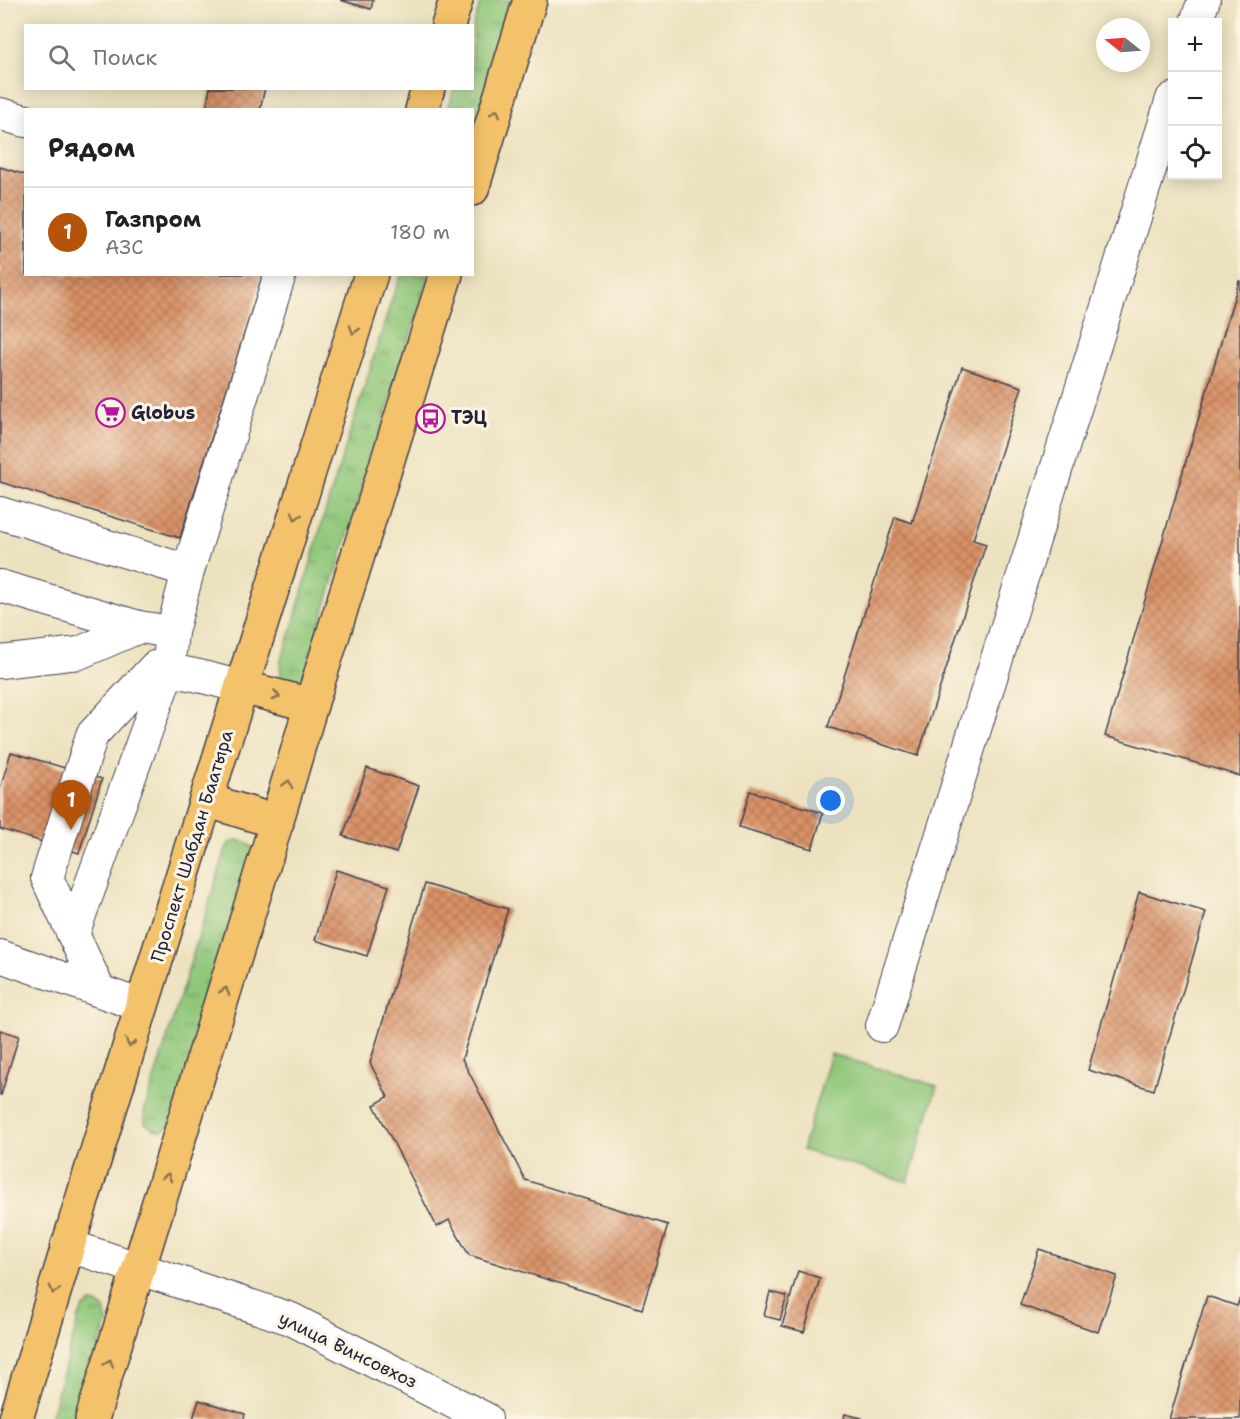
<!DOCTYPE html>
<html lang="ru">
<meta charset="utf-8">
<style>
:root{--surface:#fff;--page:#f6f6f6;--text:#202124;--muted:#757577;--line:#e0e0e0;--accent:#b45309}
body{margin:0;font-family:"Shantell Sans",sans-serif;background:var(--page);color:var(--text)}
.controls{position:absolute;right:18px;top:18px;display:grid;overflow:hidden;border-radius:0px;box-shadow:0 3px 15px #0003}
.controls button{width:54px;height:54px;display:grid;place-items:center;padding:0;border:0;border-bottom:2px solid var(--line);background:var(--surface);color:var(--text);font:30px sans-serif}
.compass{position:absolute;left:1096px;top:18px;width:54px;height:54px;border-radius:50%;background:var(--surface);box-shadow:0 3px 15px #0003;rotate:287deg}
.you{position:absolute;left:831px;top:801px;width:21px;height:21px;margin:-15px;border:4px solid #fff;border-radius:50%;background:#1a73e8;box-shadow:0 0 0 9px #1a73e833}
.badge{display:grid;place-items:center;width:39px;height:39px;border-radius:50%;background:var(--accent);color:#fff;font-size:20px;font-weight:700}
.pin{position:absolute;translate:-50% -50px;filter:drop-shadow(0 2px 3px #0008)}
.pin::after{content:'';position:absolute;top:32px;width:21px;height:18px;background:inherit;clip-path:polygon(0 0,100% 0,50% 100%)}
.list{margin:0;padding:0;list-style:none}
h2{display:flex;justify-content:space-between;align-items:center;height:78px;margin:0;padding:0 24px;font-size:26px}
h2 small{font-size:20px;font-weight:400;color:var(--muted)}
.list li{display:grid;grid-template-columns:39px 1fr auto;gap:18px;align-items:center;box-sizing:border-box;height:90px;padding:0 24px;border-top:2px solid var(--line)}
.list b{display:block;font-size:22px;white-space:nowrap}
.list p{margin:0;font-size:20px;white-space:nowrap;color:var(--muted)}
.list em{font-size:20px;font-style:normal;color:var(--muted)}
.icon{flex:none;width:33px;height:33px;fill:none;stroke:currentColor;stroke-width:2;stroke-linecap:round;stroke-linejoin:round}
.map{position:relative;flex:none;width:1240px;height:1419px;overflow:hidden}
.search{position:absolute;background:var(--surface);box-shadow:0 3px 15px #0003;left:24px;top:24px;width:450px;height:66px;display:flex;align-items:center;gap:15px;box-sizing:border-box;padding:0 21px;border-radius:0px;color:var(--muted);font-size:22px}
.panel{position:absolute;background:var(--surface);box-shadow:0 3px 15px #0003;left:24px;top:108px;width:450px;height:168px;border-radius:0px}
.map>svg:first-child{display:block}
.grass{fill:url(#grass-tufts);stroke:#59745a;stroke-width:1.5}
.pitch{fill:#90c779;stroke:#59745a;stroke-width:1.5}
.building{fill:url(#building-cross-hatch)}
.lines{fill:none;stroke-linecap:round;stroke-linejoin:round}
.minor-casing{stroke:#403f4f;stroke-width:34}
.major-casing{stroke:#403f4f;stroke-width:36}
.minor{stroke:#fff;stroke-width:32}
.major{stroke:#f4c26a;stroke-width:33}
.oneway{stroke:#8b7252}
.labels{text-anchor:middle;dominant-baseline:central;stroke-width:6;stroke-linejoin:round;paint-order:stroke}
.poi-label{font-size:18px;font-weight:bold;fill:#22223b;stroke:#fcf5e5;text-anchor:start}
.street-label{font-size:18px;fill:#22223b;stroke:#fcf5e5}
</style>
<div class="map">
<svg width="1240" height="1419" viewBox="0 0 1240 1419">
<defs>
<pattern id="grass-tufts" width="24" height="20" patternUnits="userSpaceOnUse" patternTransform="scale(1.5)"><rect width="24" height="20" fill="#90c779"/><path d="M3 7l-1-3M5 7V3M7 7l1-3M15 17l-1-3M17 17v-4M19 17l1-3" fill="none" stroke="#75a164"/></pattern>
<pattern id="building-cross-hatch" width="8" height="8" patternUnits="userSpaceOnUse" patternTransform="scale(1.5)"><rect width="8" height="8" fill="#da9266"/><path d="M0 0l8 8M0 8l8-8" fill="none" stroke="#b07755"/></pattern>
</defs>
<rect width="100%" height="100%" fill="#fcf5e5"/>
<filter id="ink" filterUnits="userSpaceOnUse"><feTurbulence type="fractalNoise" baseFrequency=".0167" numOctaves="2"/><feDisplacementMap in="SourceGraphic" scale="12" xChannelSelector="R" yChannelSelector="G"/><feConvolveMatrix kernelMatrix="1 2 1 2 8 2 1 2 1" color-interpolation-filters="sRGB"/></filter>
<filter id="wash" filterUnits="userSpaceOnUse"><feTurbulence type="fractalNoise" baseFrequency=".008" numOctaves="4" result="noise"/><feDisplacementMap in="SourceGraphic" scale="24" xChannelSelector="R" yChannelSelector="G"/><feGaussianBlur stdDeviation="1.35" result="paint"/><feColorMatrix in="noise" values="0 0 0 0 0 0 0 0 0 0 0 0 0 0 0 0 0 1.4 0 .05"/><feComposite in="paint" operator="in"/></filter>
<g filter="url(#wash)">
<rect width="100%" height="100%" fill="#ede2c0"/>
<g class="grass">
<path d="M 481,0 L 525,0 L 473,170 L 472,110 L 448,110 L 454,89 L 472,88 L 473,27 Z"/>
<path d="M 401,275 L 429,275 L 301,685 L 288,683 L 281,676 L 280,663 L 291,632 L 326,509 L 393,296 Z"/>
<path d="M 237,840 L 247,843 L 257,851 L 171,1124 L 162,1131 L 154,1129 L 145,1123 L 144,1112 L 226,849 L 229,843 Z"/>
<path d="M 91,1303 L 98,1304 L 104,1308 L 107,1323 L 76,1419 L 50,1419 L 78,1320 L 83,1308 Z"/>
</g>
<path class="pitch" d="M 831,1054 L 937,1086 L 908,1182 L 802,1150 Z"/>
<g id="blocks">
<g class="building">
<path d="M 340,0 L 373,0 L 371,9 Z"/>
<path d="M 210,88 L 265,88 L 260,110 L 212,110 L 206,108 Z"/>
<path d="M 0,167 L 26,175 L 26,274 L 263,274 L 180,538 L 0,482 Z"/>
<path d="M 1239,281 L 1240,281 L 1240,776 L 1105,736 Z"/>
<path d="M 962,367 L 1022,387 L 973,540 L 986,544 L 918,756 L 828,727 L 895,517 L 912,523 Z"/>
<path d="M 11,752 L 102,779 L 79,853 L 0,829 L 0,789 Z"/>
<path d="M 367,768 L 419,786 L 396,853 L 343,836 Z"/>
<path d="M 750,791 L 823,813 L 812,849 L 739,827 Z"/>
<path d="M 336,870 L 389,886 L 367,956 L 315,940 Z"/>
<path d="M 425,884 L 508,909 L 462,1059 L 525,1180 L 668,1225 L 642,1309 L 469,1255 L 449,1220 L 437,1227 L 374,1105 L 388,1097 L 370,1063 Z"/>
<path d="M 1139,892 L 1206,912 L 1154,1090 L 1088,1070 Z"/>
<path d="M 0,1030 L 19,1036 L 1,1095 L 0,1095 Z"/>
<path d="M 1039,1249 L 1117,1276 L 1098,1332 L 1020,1305 Z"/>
<path d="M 798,1271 L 820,1278 L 804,1332 L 782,1326 Z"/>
<path d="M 770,1292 L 787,1296 L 780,1320 L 764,1316 Z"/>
<path d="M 1207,1296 L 1237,1306 L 1240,1298 L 1240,1419 L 1169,1419 Z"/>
<path d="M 199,1400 L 245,1414 L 244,1419 L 193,1419 Z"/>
<path d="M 845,1414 L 862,1418 L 862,1419 L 844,1419 Z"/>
</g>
</g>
</g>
<g filter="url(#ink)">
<use href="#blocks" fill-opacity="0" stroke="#403f4f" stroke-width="1.5"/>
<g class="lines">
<defs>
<g id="minor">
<path d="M 1196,22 L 1204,0"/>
<path d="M 0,114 L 26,121"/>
<path d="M 0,513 L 188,571"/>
<path d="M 0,586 L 139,627 L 172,632"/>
<path d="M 0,662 L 79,653 L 139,627"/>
<path d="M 73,934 L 168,671 L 172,632 L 188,571 L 280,274"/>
<path d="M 0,956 L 142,1006"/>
<path d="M 99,990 L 47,878 L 92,735 L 155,667 L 199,676 L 242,687"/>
<path d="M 882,1026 L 1172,99"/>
<path d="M 67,1245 L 291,1319 L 486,1419"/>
</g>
<g id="major">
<path d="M 448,26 L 456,0"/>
<path d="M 422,110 L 428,88"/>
<path d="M 472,189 L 530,0"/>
<path d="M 242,687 L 311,705"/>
<path d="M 206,800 L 277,822"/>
<path d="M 16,1419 C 130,1036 252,656 371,274"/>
<path d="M 92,1419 L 269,847 L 311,705 L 446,274"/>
</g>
</defs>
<use href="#minor" class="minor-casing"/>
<use href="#major" class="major-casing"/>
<use href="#minor" class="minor"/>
<use href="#major" class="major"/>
</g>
<defs><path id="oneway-chevron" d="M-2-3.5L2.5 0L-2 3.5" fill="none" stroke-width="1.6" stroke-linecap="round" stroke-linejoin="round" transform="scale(1.5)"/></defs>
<g class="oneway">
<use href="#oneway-chevron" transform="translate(496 113) rotate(-73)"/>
<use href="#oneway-chevron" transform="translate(354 330) rotate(107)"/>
<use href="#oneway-chevron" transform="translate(296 516) rotate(107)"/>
<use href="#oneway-chevron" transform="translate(276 696) rotate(14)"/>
<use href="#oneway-chevron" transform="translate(288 784) rotate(-74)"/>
<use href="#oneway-chevron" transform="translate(225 991) rotate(-73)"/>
<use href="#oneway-chevron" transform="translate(130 1043) rotate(107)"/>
<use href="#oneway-chevron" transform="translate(167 1177) rotate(-73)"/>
<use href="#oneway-chevron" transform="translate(54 1290) rotate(107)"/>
<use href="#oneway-chevron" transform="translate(109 1363) rotate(-73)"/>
</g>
</g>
<defs>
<symbol id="supermarket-ring" viewBox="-11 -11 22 22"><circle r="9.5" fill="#fcf5e5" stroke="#b5179e" stroke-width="1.5"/><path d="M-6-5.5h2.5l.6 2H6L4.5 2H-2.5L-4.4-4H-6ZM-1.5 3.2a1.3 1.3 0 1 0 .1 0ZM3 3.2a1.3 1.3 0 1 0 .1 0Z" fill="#b5179e"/></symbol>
<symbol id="bus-ring" viewBox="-11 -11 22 22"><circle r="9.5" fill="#fcf5e5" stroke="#b5179e" stroke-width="1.5"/><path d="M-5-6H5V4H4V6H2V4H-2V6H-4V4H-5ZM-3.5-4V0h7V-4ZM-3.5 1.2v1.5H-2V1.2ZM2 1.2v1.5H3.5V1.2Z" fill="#b5179e"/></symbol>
</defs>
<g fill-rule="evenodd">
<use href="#supermarket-ring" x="94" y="396" width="33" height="33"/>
<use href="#bus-ring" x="414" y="402" width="33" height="33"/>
</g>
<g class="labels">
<g class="poi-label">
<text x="131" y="413">Globus</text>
<text x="451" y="418">ТЭЦ</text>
</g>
<g class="street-label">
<text transform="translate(192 846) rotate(-73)">Проспект Шабдан Баатыра</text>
<text transform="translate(348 1350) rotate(26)">улица Винсовхоз</text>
</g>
</g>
</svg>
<div class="controls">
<button>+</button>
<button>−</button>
<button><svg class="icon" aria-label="locate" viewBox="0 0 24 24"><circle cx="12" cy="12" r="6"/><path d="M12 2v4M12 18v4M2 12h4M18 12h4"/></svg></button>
</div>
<svg class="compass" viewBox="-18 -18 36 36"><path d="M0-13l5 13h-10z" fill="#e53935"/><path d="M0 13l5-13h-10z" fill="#757577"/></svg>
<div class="you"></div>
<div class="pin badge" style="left:71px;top:830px">1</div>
<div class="search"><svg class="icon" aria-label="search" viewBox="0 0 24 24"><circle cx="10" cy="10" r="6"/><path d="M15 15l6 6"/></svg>Поиск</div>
<section class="panel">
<h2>Рядом<small></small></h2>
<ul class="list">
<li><span class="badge">1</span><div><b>Газпром</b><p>АЗС</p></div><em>180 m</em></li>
</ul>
</section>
</div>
